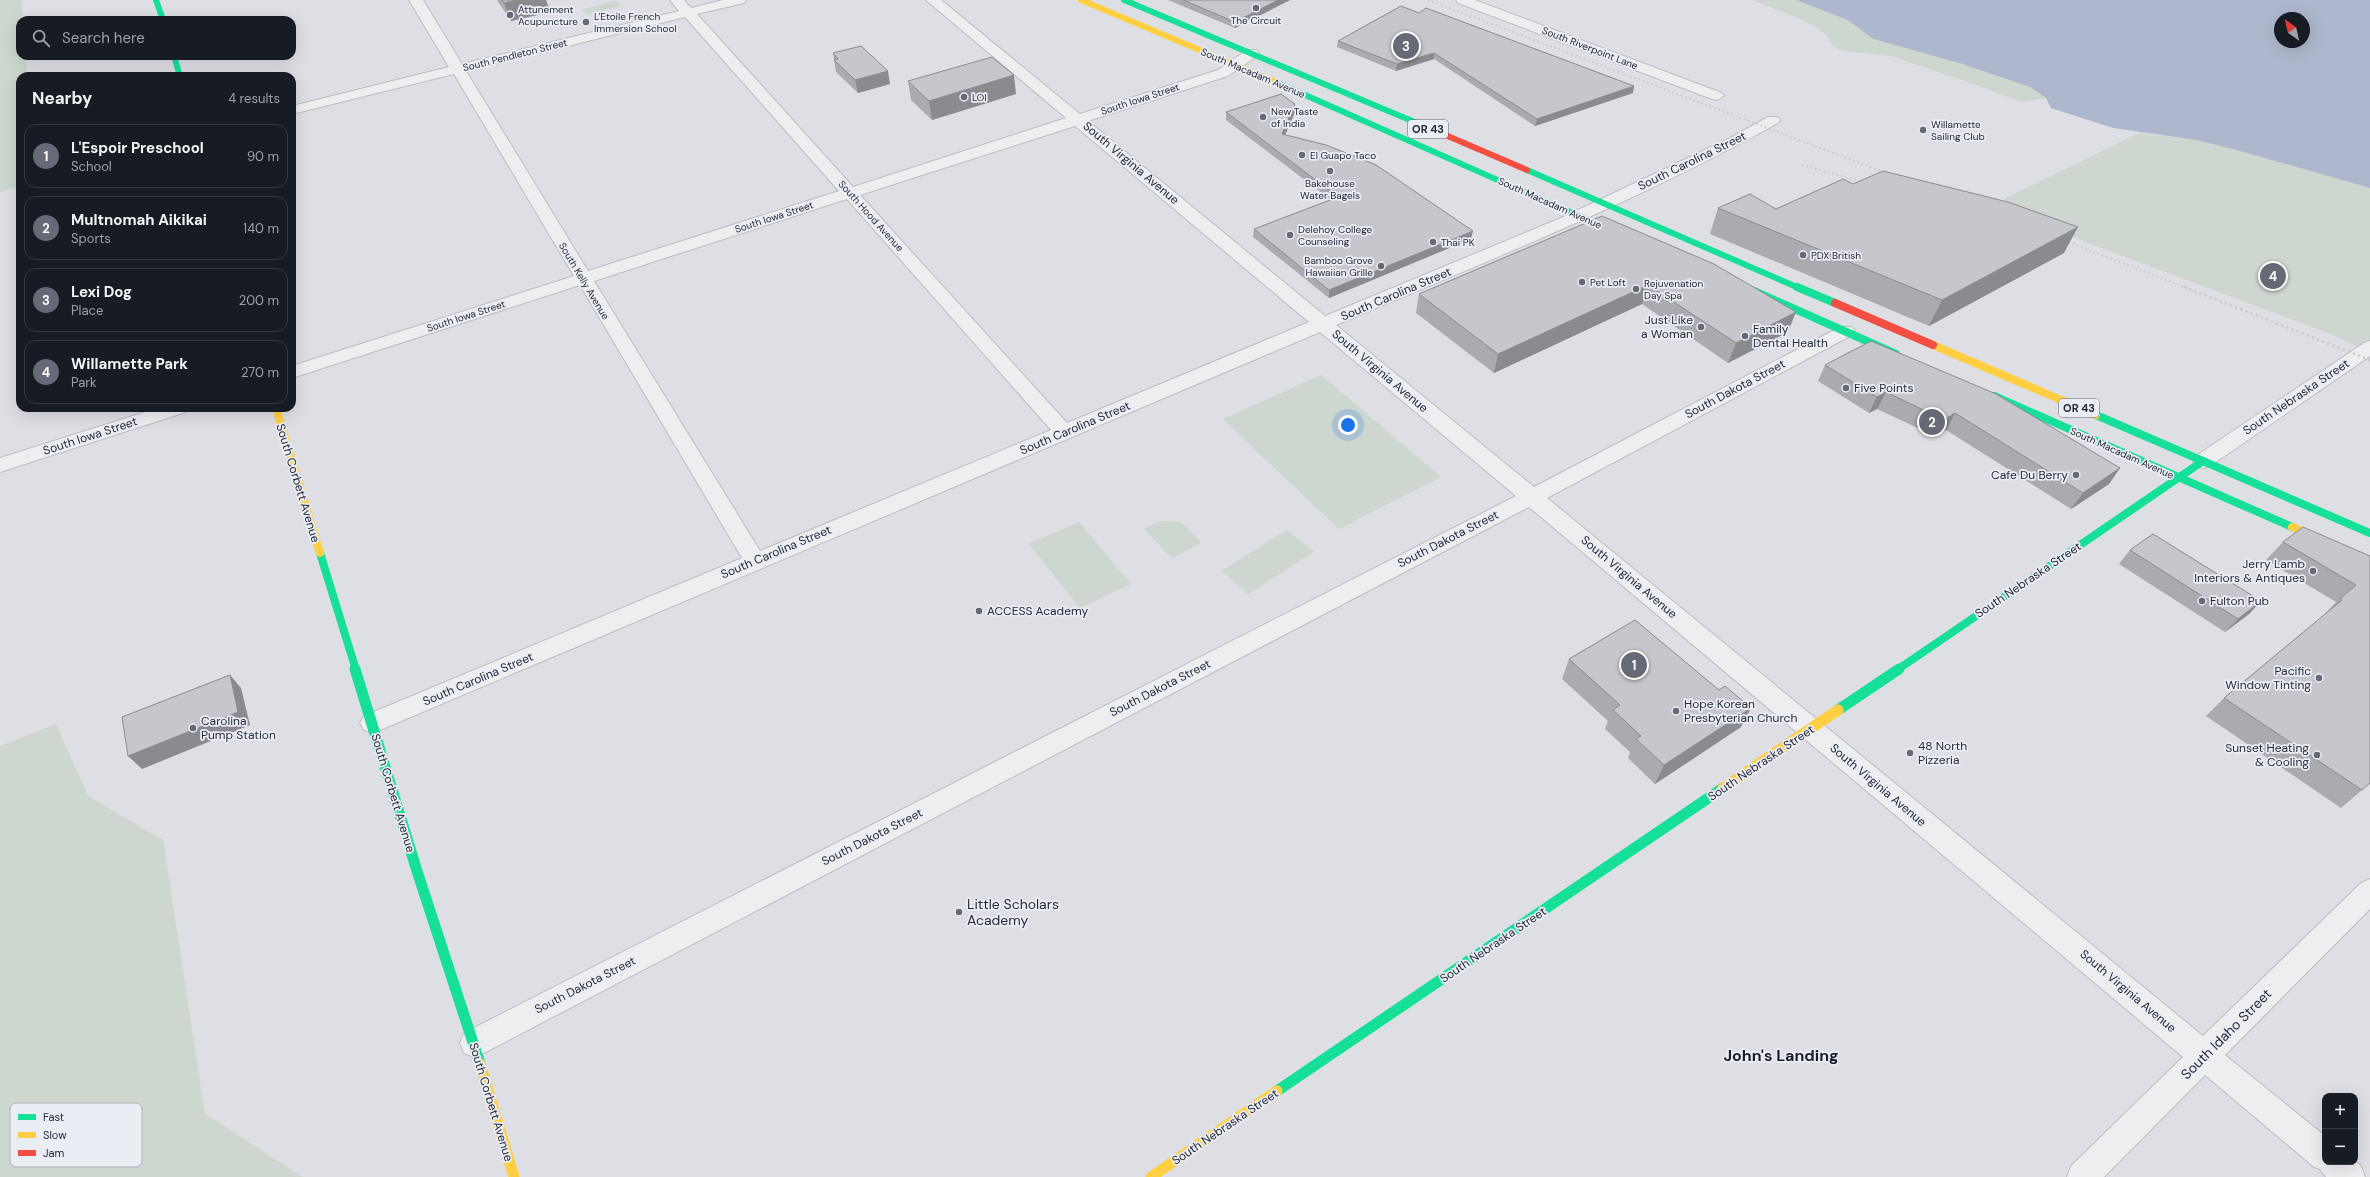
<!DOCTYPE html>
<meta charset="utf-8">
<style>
:root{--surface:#171b24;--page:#20242c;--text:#f1f3f6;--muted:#9ea1a6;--line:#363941;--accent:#666a76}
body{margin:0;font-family:"DM Sans",sans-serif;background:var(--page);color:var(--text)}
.controls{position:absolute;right:12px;bottom:12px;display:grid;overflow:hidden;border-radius:8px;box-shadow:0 4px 16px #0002}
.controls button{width:36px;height:36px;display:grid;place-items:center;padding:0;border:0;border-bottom:1px solid var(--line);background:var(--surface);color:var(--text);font:20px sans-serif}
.compass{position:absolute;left:2274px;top:12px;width:36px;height:36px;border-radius:50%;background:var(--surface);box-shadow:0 4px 16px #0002;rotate:326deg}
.you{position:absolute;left:1348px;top:425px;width:14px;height:14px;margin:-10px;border:3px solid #fff;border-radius:50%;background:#1a73e8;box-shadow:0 0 0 6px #1a73e833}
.badge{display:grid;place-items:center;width:26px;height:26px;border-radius:50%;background:var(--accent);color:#fff;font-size:13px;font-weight:700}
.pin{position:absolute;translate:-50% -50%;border:2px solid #fff;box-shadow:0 1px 4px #0006}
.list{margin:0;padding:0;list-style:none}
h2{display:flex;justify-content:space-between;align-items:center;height:52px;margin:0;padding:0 16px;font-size:17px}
h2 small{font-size:13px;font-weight:400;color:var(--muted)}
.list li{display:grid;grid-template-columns:26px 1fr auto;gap:12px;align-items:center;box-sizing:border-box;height:64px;margin:0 8px 8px;padding:0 8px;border:1px solid var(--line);border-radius:12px}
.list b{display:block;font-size:15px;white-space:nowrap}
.list p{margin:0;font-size:13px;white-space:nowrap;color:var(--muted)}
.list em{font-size:13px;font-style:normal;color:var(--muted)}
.icon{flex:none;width:22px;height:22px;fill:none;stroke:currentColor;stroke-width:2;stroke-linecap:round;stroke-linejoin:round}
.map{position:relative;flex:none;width:2370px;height:1177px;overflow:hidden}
.search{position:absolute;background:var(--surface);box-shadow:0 4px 16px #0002;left:16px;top:16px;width:280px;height:44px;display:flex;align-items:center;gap:10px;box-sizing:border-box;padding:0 14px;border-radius:12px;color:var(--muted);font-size:15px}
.panel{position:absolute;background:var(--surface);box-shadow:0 4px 16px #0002;left:16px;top:72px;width:280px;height:340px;border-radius:12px}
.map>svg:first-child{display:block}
.green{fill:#cdd6cf}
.water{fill:#adb8ce;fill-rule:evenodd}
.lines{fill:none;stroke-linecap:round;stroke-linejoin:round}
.street-casing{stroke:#bcbdc2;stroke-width:2}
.street{fill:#edeef0;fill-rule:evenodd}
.fast-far2{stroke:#16e098;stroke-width:6}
.fast-far1{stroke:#16e098;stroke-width:8}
.fast{stroke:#16e098;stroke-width:11}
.slow-far2{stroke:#ffcf43;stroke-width:6}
.slow-far1{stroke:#ffcf43;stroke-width:8}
.slow{stroke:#ffcf43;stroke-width:11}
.jam-far1{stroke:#f24e42;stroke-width:6}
.jam{stroke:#f24e42;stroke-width:8}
.rail-far1{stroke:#c6c8cb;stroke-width:2;stroke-dasharray:1.5 3;stroke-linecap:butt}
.rail{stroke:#c6c8cb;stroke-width:2.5;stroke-dasharray:2 3.5;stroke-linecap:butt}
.wall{fill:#aaabaf}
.shaded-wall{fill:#8b8b8f}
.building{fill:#c6c7cc;stroke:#8b8b8f}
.poi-dot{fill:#666a76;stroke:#ebedf4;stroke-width:1.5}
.labels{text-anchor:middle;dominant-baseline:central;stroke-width:3.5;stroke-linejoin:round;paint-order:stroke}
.far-poi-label{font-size:10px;fill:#262b3b;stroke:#ebedf4;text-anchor:start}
.far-street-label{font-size:10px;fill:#262b3b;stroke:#ebedf4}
.shield{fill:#ebedf4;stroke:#616572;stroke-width:1}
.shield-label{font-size:11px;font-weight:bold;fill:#262b3b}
.street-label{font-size:12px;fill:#262b3b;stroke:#ebedf4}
.poi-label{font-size:12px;fill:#262b3b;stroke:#ebedf4;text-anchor:start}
.near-poi-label{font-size:14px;fill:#262b3b;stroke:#ebedf4;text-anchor:start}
.near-street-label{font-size:14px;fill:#262b3b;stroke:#ebedf4}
.near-neighbourhood-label{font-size:16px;font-weight:bold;fill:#191d2c;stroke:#ebedf4}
.key{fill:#ebedf4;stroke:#b0b3bc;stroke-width:1}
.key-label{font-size:11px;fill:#262b3b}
</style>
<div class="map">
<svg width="2370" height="1177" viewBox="0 0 2370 1177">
<rect width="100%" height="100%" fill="#dedfe4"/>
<g class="green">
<path d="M 0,0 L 22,0 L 23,20 L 20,20 L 20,56 L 26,56 L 27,76 L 20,76 L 20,186 L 0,192 Z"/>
<path d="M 1752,0 L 1796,0 L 1848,20 L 1873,39 L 1959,63 L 2030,87 L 2046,98 L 2020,102 L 1974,84 L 1891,56 L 1843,51 L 1833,46 L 1827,35 L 1819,29 L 1805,21 Z"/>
<path d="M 613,1 L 617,1 L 620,6 L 588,15 L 582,10 Z"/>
<path d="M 2139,133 L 2196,140 L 2233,149 L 2370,188 L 2370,353 L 2336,336 L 2016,216 L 2004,199 Z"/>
<path d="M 1321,375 L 1441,477 L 1339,529 L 1223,419 Z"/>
<path d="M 1160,521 L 1181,522 L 1201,543 L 1172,558 L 1144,529 Z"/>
<path d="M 1079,522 L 1131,584 L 1080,608 L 1029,544 Z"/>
<path d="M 1287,530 L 1314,552 L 1248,594 L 1221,571 Z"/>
<path d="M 56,724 L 88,796 L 163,840 L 205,1114 L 303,1177 L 0,1177 L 0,746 Z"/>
</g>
<path class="water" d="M 1796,0 L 2370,0 L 2370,188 L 2233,149 L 2196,140 L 2113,128 L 2051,108 L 2046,98 L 2030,87 L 1959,63 L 1873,39 L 1848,20 ZM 2280,18 L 2304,18 L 2304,42 L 2280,42 Z"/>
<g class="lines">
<defs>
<g id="street">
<path d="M 409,0 L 423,0 L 462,64 L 679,11 L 670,0 L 684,0 L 691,8 L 723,0 L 746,0 L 744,3 L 697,14 L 853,187 L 1066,118 L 926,0 L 941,0 L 1080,114 L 1218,70 L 1247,50 L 1257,50 L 1259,53 L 1257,56 L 1228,76 L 1088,121 L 1325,316 L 1561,218 L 1730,138 L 1768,117 L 1778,117 L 1780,120 L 1778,123 C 1637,202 1485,262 1336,325 L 1534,487 L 1840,327 L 1852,327 L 1855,331 L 1852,335 L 1547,498 L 2203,1036 L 2361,883 L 2370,879 L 2370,909 L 2225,1055 L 2325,1136 L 2325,1162 L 2355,1161 L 2361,1166 L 2365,1177 L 2326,1177 L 2320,1169 L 2314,1167 L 2205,1075 L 2104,1177 L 2067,1177 L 2071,1166 L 2183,1057 L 1529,507 L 484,1053 L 474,1057 L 464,1053 L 460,1043 L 464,1033 L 1516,496 L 1320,332 L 380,730 L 372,733 L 364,730 L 360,723 L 364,716 L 742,558 L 580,285 L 292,378 L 292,366 L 574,276 L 454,74 L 292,114 L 292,106 L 449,67 ZM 685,17 L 839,191 L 588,271 L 466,71 ZM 1075,126 L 1309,322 L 1067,423 L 860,195 ZM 847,199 L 1051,430 L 760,551 L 594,281 Z"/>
<path d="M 1456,0 L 1475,0 L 1722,93 L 1724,96 L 1717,100 L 1712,99 L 1458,3 Z"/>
<path d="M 2370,341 L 2370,356 L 2210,466 L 2203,468 L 2196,466 L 2193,461 L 2196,456 L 2364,343 Z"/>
<path d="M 158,408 L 189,408 L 186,412 L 0,472 L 0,458 Z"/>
</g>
</defs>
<use href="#street" class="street-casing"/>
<use href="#street" class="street"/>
<g class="fast-far2">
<path d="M 156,0 L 163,20"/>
<path d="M 1124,0 L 1436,131"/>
<path d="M 174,56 L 180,76"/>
<path d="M 1278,83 L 1618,233"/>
<path d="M 1527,170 L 1799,288"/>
</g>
<g class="fast-far1">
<path d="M 1797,287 L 1835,303"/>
<path d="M 1754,291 L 1896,354"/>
<path d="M 1994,396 L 2292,527"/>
<path d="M 2096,415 L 2370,533"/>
<path d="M 320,553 L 356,670"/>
<path d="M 1897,670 L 2203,461"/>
</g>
<g class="fast">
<path d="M 355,669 L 417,871 L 480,1064"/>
<path d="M 1838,710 L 1899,669"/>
<path d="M 1277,1091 L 1723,788"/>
</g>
<path class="slow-far2" d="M 1081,0 L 1278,83"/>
<g class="slow-far1">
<path d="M 1933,345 L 2096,415"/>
<path d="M 276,408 L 320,553"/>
<path d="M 2292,527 L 2370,562"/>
</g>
<g class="slow">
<path d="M 1723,788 L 1838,710"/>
<path d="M 480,1064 L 514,1177"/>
<path d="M 1151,1177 L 1277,1091"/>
</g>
<path class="jam-far1" d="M 1436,131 L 1527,170"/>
<path class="jam" d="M 1835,303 L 1933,345"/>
<g class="rail-far1">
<path d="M 1428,0 L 1892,175"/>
<path d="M 1802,165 L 1870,184"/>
<path d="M 2060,239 L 2187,288"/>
</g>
<path class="rail" d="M 2184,287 L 2370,360"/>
</g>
<g class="wall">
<path d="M 497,0 L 546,0 L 550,12 L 511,21 Z"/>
<path d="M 1168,0 L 1290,0 L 1235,28 Z"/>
<path d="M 1401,6 L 1633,93 L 1535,126 L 1434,59 L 1396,71 L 1337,47 L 1338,41 Z"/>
<path d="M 833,53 L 890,84 L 858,93 L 836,72 Z"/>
<path d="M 908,81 L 1016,94 L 932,120 L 911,100 Z"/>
<path d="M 1295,104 L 1295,112 L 1285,135 L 1471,239 L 1329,298 L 1253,237 L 1254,229 L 1331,200 L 1226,120 L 1226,112 Z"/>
<path d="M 1853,184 L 2064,253 L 1929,326 L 1710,234 L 1718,208 L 1776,209 Z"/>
<path d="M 1602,216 L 1788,332 L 1728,363 L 1642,304 L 1494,373 L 1416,313 L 1419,294 Z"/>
<path d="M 1825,365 L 2120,468 L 2109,484 L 2071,509 L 1946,430 L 1935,436 L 1877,409 L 1869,413 L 1818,381 Z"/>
<path d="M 2283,542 L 2370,556 L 2362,790 L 2341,808 L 2206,716 L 2224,698 L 2323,616 L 2336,602 L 2266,560 Z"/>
<path d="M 2130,550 L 2261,601 L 2249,614 L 2225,632 L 2119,564 Z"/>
<path d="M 1569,659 L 1741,727 L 1655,784 L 1628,758 L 1630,752 L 1605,729 L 1608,721 L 1562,679 Z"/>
</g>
<g class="shaded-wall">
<path d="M 516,0 L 546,0 L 550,12 L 511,21 L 504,3 Z"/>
<path d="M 1278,0 L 1290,0 L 1235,28 L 1235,22 Z"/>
<path d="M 1434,53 L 1434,59 L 1396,71 L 1397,64 Z"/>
<path d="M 888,71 L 890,84 L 858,93 L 855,80 Z"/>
<path d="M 1014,75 L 1016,94 L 932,120 L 929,101 Z"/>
<path d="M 1634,86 L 1633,93 L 1535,126 L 1537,119 Z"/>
<path d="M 1295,104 L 1295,112 L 1282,142 L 1282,134 Z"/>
<path d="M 2078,227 L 2064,253 L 1929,326 L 1942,300 Z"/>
<path d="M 1473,231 L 1471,239 L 1329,298 L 1329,290 Z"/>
<path d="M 1648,285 L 1642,304 L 1494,373 L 1498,354 Z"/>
<path d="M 1796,312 L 1788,332 L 1728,363 L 1736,343 Z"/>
<path d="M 1886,392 L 1877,409 L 1869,413 L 1877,397 Z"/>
<path d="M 1955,413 L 1946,430 L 1935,436 L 1944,420 Z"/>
<path d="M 2120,468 L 2109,484 L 2071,509 L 2083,493 Z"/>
<path d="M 2261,601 L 2249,614 L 2225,632 L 2238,619 Z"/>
<path d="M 230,675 L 241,688 L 250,725 L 142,769 L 128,756 Z"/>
<path d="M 1751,708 L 1741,727 L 1655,784 L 1664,765 Z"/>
</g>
<g class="building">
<path d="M 502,0 L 516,0 L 504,3 Z"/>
<path d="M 1183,0 L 1278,0 L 1235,22 Z"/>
<path d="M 1401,6 L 1419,13 L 1426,8 L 1634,86 L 1537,119 L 1434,53 L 1397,64 L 1338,41 Z"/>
<path d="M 861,46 L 888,71 L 855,80 L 834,60 L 838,59 L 833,53 Z"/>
<path d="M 992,57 L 1014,75 L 929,101 L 908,81 Z"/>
<path d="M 1281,94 L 1295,104 L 1282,134 L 1326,145 L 1376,165 L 1473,231 L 1329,290 L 1254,229 L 1338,197 L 1226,112 Z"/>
<path d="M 1883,171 L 2008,202 L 2078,227 L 1942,300 L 1718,208 L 1750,194 L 1776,209 L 1843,179 L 1853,184 Z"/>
<path d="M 1602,216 L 1714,264 L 1796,312 L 1736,343 L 1648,285 L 1498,354 L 1419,294 Z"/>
<path d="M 1871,341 L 1996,394 L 2120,468 L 2083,493 L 1955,413 L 1944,420 L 1886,392 L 1877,397 L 1825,365 Z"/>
<path d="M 2303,527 L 2370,556 L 2370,783 L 2362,790 L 2224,698 L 2342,600 L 2340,599 L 2356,585 L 2283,542 Z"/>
<path d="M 2153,534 L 2261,601 L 2238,619 L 2130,550 Z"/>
<path d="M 1635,620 L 1719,690 L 1725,686 L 1751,708 L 1664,765 L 1636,739 L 1641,736 L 1613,710 L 1620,705 L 1569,659 Z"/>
<path d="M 230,675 L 238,712 L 128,756 L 122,717 Z"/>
</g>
<g class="poi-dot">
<circle cx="1256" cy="8" r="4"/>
<circle cx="510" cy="15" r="4"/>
<circle cx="586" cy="22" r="4"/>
<circle cx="964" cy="97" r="4"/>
<circle cx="1263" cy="117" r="4"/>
<circle cx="1923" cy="130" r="4"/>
<circle cx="1302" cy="155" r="4"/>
<circle cx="1330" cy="171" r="4"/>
<circle cx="1290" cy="235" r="4"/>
<circle cx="1433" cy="242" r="4"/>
<circle cx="1803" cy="255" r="4"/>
<circle cx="1381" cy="266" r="4"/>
<circle cx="1582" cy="282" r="4"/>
<circle cx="1636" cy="289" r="4"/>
<circle cx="1701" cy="327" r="4"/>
<circle cx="1745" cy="336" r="4"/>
<circle cx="1846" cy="388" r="4"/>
<circle cx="2076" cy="475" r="4"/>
<circle cx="2313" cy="571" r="4"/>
<circle cx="2202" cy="601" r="4"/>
<circle cx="979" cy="611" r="4"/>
<circle cx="2319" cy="678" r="4"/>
<circle cx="1676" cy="711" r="4"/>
<circle cx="193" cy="728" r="4"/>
<circle cx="1910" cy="753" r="4"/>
<circle cx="2317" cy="755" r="4"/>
<circle cx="959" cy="912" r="4"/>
</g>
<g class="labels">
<g class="far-poi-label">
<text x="518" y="9">Attunement<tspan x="518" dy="12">Acupuncture</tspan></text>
<text x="594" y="16">L'Etoile French<tspan x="594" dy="12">Immersion School</tspan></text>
<text x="1256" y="20" text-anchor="middle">The Circuit</text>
<text x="972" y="97">LOI</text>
<text x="1271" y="111">New Taste<tspan x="1271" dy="12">of India</tspan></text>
<text x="1931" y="124">Willamette<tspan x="1931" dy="12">Sailing Club</tspan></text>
<text x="1310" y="155">El Guapo Taco</text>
<text x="1330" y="183" text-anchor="middle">Bakehouse<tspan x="1330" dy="12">Water Bagels</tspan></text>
<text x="1298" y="229">Delehoy College<tspan x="1298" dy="12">Counseling</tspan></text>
<text x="1441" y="242">Thai PK</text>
<text x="1811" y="255">PDX British</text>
<text x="1373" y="260" text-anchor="end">Bamboo Grove<tspan x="1373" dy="12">Hawaiian Grille</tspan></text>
<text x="1590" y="282">Pet Loft</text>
<text x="1644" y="283">Rejuvenation<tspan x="1644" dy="12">Day Spa</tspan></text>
</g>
<g class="far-street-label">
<text transform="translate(1590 48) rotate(21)">South Riverpoint Lane</text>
<text transform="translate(515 55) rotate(-14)">South Pendleton Street</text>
<text transform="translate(1253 73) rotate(23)">South Macadam Avenue</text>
<text transform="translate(1140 99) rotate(-18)">South Iowa Street</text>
<text transform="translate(1550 203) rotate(24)">South Macadam Avenue</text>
<text transform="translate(871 216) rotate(48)">South Hood Avenue</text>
<text transform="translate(774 217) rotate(-18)">South Iowa Street</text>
<text transform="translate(584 281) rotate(59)">South Kelly Avenue</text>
<text transform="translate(466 316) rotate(-18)">South Iowa Street</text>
<text transform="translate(2122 453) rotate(24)">South Macadam Avenue</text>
</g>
<g class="shield">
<rect x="1408" y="120" width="40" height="18" rx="3"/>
<rect x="2059" y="399" width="40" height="18" rx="3"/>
</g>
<g class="shield-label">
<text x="1428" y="129">OR 43</text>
<text x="2079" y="408">OR 43</text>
</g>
<g class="street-label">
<text transform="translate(1692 161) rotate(-26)">South Carolina Street</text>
<text transform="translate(1131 163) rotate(40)">South Virginia Avenue</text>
<text transform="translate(1396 294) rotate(-23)">South Carolina Street</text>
<text transform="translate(1380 371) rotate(40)">South Virginia Avenue</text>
<text transform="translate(1735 389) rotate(-28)">South Dakota Street</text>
<text transform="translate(2296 397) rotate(-34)">South Nebraska Street</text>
<text transform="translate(1075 428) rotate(-23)">South Carolina Street</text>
<text transform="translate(90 436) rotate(-18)">South Iowa Street</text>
<text transform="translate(298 483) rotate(73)">South Corbett Avenue</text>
<text transform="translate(1448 539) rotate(-27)">South Dakota Street</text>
<text transform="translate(776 552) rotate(-23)">South Carolina Street</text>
<text transform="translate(1629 577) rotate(40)">South Virginia Avenue</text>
<text transform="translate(2028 580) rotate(-34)">South Nebraska Street</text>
<text transform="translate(478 679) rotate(-23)">South Carolina Street</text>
<text transform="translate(1160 688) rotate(-27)">South Dakota Street</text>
<text transform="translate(1761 763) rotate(-34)">South Nebraska Street</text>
<text transform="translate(1878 785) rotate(40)">South Virginia Avenue</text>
<text transform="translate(393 793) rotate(73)">South Corbett Avenue</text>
<text transform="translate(872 837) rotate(-27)">South Dakota Street</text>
<text transform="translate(1493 945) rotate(-34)">South Nebraska Street</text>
<text transform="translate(585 985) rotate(-27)">South Dakota Street</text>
<text transform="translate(2128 991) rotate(40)">South Virginia Avenue</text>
<text transform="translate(491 1102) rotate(73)">South Corbett Avenue</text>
<text transform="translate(1225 1127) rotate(-34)">South Nebraska Street</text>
</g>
<g class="poi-label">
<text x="1693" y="320" text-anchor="end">Just Like<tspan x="1693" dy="14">a Woman</tspan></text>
<text x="1753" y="329">Family<tspan x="1753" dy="14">Dental Health</tspan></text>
<text x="1854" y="388">Five Points</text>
<text x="2068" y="475" text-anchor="end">Cafe Du Berry</text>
<text x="2305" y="564" text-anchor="end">Jerry Lamb<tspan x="2305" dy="14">Interiors &amp; Antiques</tspan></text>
<text x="2210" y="601">Fulton Pub</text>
<text x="987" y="611">ACCESS Academy</text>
<text x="2311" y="671" text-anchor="end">Pacific<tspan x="2311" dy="14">Window Tinting</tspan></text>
<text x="1684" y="704">Hope Korean<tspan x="1684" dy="14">Presbyterian Church</tspan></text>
<text x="201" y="721">Carolina<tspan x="201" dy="14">Pump Station</tspan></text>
<text x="1918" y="746">48 North<tspan x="1918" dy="14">Pizzeria</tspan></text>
<text x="2309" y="748" text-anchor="end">Sunset Heating<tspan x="2309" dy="14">&amp; Cooling</tspan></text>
</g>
<g class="near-poi-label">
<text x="967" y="904">Little Scholars<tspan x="967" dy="16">Academy</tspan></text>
</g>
<g class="near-street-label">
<text transform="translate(2226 1034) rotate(-45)">South Idaho Street</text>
</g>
<g class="near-neighbourhood-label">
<text x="1781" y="1055">John's Landing</text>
</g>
</g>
<rect x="10" y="1103" width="132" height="64" rx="6" class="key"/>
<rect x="18" y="1114" width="18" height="6" fill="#16e098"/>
<rect x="18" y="1132" width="18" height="6" fill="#ffcf43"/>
<rect x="18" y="1150" width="18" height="6" fill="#f24e42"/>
<g class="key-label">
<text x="43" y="1121">Fast</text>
<text x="43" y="1139">Slow</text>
<text x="43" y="1157">Jam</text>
</g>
</svg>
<div class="controls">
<button>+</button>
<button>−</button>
</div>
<svg class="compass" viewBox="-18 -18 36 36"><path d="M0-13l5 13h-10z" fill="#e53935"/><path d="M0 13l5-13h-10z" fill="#9ea1a6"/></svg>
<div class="you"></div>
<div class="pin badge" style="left:1634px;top:665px">1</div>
<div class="pin badge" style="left:1932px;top:422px">2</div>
<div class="pin badge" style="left:1406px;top:46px">3</div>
<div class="pin badge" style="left:2273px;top:276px">4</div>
<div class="search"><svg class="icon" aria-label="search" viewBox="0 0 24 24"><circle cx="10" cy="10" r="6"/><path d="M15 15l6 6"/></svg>Search here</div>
<section class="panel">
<h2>Nearby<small>4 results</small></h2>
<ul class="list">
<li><span class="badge">1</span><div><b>L'Espoir Preschool</b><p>School</p></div><em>90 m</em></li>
<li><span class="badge">2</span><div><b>Multnomah Aikikai</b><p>Sports</p></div><em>140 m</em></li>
<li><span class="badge">3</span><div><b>Lexi Dog</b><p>Place</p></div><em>200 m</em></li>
<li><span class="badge">4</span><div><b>Willamette Park</b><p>Park</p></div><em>270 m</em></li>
</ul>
</section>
</div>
